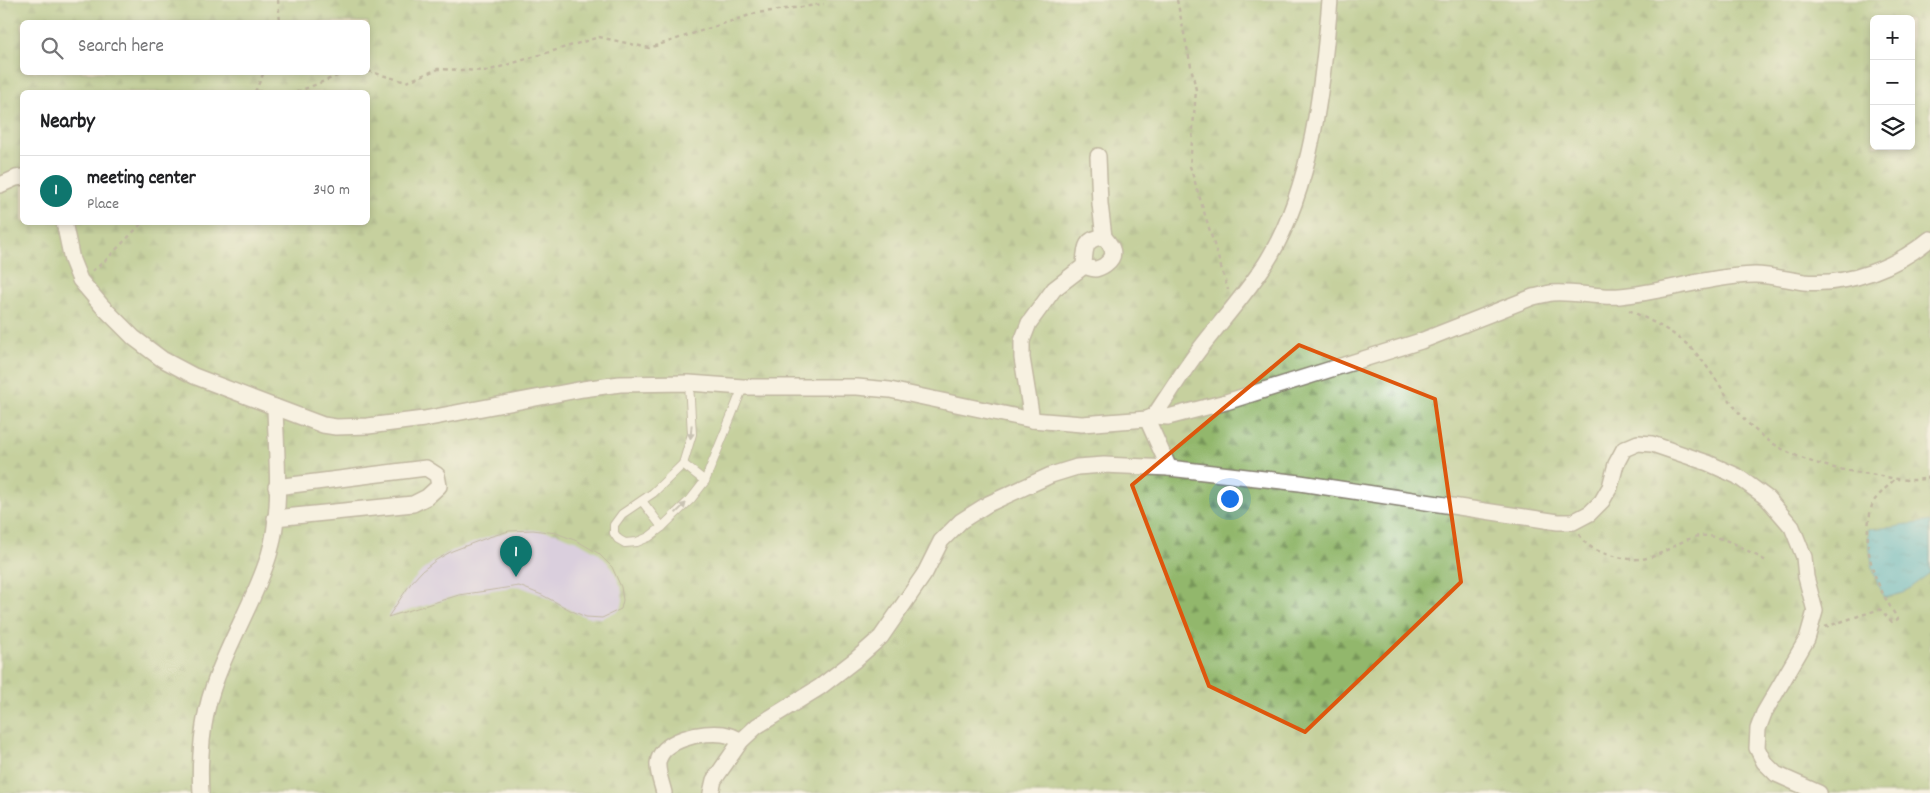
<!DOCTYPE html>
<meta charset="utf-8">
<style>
:root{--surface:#fff;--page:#f2f2f2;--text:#202124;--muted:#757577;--line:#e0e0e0;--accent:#0f766e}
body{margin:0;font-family:Dekko,sans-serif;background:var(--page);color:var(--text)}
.controls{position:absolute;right:15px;top:15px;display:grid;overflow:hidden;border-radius:8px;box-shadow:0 2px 8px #0003}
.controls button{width:45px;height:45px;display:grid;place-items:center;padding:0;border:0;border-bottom:1px solid var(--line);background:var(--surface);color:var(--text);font:25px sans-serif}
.you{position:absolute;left:1229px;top:498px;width:18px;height:18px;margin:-12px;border:4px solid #fff;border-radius:50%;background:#1a73e8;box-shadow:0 0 0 8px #1a73e833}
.badge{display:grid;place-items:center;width:32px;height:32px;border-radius:50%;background:var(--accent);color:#fff;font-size:16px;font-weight:700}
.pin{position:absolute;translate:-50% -41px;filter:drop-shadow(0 1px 2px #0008)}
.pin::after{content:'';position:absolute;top:26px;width:18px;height:15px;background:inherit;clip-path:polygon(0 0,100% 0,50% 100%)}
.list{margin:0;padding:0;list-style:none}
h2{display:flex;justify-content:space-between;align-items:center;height:65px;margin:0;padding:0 20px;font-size:21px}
h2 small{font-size:16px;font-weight:400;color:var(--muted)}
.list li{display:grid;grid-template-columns:32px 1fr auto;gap:15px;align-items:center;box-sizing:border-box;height:70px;padding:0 20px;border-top:1px solid var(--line)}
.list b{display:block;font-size:19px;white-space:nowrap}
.list p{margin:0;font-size:16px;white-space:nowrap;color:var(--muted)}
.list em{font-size:16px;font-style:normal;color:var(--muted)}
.icon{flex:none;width:28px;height:28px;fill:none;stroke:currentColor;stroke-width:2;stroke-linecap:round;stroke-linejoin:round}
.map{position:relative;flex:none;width:1930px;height:793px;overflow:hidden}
.search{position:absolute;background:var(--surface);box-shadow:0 2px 8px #0003;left:20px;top:20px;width:350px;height:55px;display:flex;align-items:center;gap:12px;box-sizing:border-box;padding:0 18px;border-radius:8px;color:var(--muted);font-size:19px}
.panel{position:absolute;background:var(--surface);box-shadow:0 2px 8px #0003;left:20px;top:90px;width:350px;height:135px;border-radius:8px}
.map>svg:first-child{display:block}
.forest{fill:url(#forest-firs);stroke:#576a44;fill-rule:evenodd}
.water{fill:url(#water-ripples);stroke:#356974}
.building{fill:#bfb3f6}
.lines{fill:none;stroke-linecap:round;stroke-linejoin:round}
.lane-casing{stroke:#868072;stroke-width:10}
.street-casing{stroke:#868072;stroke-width:18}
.path{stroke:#868072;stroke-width:2.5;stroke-dasharray:4 4;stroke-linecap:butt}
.lane{stroke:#fff;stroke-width:8}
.street{stroke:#fff;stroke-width:15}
.oneway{fill:#999}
.marked{fill:none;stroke:#de560d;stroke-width:4;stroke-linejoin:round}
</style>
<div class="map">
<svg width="1930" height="793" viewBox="0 0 1930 793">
<defs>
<pattern id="forest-firs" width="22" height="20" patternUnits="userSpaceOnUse" patternTransform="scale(1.25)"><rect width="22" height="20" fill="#92b76c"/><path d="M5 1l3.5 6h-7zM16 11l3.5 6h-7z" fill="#769458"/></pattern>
<pattern id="water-ripples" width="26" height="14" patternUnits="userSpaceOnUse" patternTransform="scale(1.25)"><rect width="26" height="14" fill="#4eb6cd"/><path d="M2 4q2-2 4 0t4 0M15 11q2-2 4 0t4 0" fill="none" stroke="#4093a6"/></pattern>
</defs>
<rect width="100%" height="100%" fill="#fff"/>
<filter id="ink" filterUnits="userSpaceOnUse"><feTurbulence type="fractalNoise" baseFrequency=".02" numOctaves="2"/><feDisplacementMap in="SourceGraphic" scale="10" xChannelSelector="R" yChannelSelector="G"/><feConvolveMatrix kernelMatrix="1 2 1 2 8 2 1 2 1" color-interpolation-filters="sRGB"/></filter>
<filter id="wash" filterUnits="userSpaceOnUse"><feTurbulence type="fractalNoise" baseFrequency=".0096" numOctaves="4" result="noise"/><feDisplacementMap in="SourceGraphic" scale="20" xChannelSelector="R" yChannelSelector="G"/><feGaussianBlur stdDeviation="1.12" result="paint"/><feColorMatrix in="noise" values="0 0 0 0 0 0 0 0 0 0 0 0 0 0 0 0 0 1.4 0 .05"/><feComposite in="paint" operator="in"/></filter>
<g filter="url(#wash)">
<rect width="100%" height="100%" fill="#f0e5c9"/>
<path class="forest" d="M 0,0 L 1930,0 L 1930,793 L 0,793 ZM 1874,19 L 1911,19 L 1911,146 L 1874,146 ZM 22,22 L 368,22 L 368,72 L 22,72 ZM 22,92 L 368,92 L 368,222 L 22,222 Z"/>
<path class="water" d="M 1930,521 L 1930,573 L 1903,593 L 1884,598 C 1872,574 1870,556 1868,529 L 1895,527 Z"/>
<g id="blocks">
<path class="building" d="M 533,530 L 556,533 L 577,541 L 598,553 L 612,567 L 621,587 L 623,600 L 621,609 L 602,618 L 586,617 L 572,611 L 542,595 L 519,586 L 459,595 L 388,617 L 411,583 L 422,571 L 436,560 L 452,551 L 489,537 L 509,531 Z"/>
</g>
</g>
<g filter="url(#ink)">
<use href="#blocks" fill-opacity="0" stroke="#868072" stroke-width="1"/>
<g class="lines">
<defs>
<g id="lane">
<path d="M 689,383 L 692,434 L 683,464 L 653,493 L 622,514 L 614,525 L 614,533 L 618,539 L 625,543 L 637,542 L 649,537 L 662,527 L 691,499 L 705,481 L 743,387"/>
<path d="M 683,464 L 705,481"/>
<path d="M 642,501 L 662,527"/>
</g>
<g id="street">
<path d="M 1098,156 L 1100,204 L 1104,237"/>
<path d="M 0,185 L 16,178 L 22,177"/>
<path d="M 64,222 L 72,260 L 80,280 L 102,306 L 134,338 L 162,359 L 194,376 L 275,407 L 323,425 L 336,427 L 368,426 L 424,419 L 583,389 L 620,384 L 689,383 L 743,387 L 857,387 L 890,390 L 1032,420 L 1082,424 L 1147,419 L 1154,416 C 1169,394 1183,371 1199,350 C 1221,321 1246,294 1266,263 C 1312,190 1323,84 1330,0"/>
<path d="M 1154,416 L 1168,417 L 1226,402 L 1421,341 L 1533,297 C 1539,296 1545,294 1551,293 C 1574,291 1597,298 1620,296 C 1665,292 1709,276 1755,275 C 1771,275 1788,280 1804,282 C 1849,286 1896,267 1930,239"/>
<path d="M 1147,419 L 1169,468"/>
<path d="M 1032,420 L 1022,358 L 1022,341 L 1029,323 L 1054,289 L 1084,266 C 1085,249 1084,238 1104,237 C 1112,246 1118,255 1106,264 C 1104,266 1099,268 1096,269 C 1092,269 1087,267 1084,266"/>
<path d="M 275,518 L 413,504 L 427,497 L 439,486 L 437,475 L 426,468 L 276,487"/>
<path d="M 201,793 C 199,760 202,719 213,688 C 228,642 255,601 269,555 C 283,510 276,454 275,407"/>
<path d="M 664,793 C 662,784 657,772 658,763 C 661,739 704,731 723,734 C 729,735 736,738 741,741"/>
<path d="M 711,793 L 714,780 L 741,741 L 757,726 L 820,687 L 855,660 L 881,637 L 925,573 L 941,541 L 961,521 L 988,504 L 1051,475 L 1077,467 L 1104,465 L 1169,468 L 1300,483 L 1558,522 L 1573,522 L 1590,513 L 1602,501 L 1610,487 L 1616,464 L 1624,449 L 1638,443 L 1652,444 L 1708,463 L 1737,476 L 1767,498 L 1792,527 L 1804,557 L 1806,577 L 1815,611 L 1807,639 L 1764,713 L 1758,729 L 1757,748 L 1764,762 L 1776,774 L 1819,793"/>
</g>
</defs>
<use href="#lane" class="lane-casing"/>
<use href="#street" class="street-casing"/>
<g class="path">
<path d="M 278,0 L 280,22"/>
<path d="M 1177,0 L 1196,90 L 1190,166 L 1228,290"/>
<path d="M 368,71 L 406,82 L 438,69 L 487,71 L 599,37 L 649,48 L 756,13 L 824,4"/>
<path d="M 257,91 L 265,92"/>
<path d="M 255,92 L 264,72"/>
<path d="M 297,92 L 347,72"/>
<path d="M 92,271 L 105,261 L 143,222"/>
<path d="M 1629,310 C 1651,321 1673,331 1691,348 C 1715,372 1729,406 1754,429 C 1786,458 1828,469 1870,474 C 1888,477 1912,484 1930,477"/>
<path d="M 1579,534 C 1585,546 1595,550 1606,554 C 1618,557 1628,560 1640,559 C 1664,558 1684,533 1708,536 C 1727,537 1751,553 1768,562"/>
<path d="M 1825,627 L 1880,609 L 1892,622 L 1898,619 C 1878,589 1863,557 1869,520 C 1870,514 1871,506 1874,501 C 1880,493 1889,485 1896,478"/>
</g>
<use href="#lane" class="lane"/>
<use href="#street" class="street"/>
</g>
<defs><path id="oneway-solid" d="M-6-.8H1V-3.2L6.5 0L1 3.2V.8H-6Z" transform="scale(1.25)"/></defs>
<g class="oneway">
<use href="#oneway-solid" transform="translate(691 432) rotate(95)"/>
<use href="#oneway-solid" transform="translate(681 508) rotate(-44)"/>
</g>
</g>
<path d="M0 0H1930V793H0ZM 1299,345 L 1435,399 L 1461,582 L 1305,732 L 1209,686 L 1132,485 Z" fill="#f0e5c9" fill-opacity=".55" fill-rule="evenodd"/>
<path class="marked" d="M 1299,345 L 1435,399 L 1461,582 L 1305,732 L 1209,686 L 1132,485 Z"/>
</svg>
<div class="controls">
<button>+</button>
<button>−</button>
<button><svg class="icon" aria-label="layers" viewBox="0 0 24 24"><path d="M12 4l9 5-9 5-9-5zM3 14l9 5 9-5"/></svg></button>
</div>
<div class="you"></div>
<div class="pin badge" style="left:516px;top:577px">1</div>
<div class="search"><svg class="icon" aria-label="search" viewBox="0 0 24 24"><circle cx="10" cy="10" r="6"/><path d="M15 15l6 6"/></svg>Search here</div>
<section class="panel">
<h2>Nearby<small></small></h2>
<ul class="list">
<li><span class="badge">1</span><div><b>meeting center</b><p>Place</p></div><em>340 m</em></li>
</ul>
</section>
</div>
